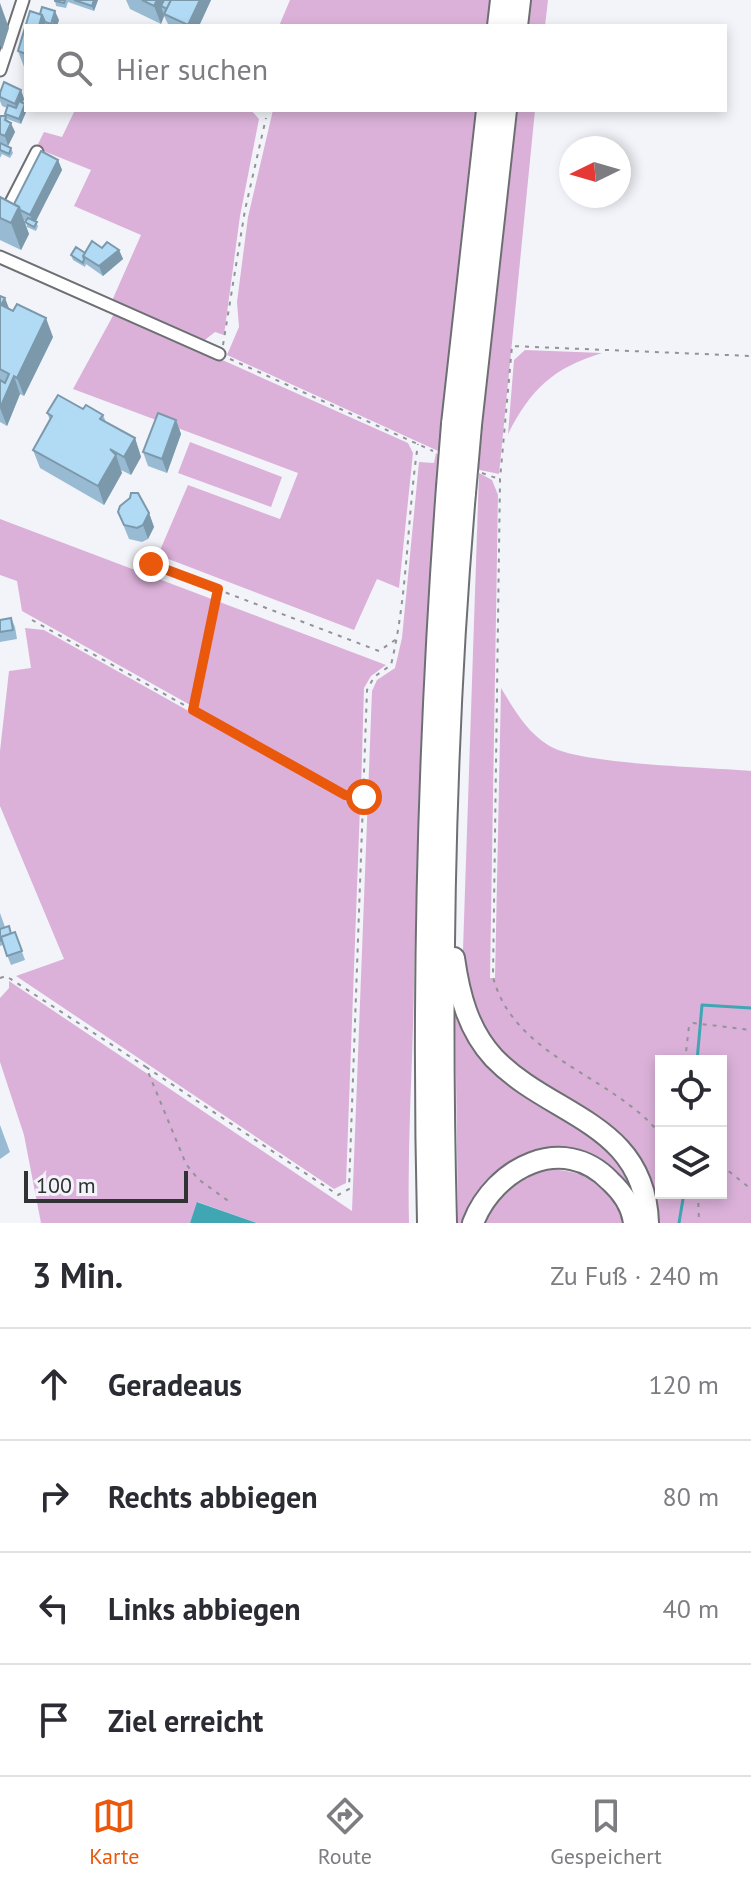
<!DOCTYPE html>
<html lang="de">
<meta charset="utf-8">
<style>
:root{--surface:#fff;--page:#f2f2f3;--text:#2b2b33;--muted:#7c7c81;--line:#e1e1e2;--accent:#ea580c}
body{margin:0;font-family:"PT Sans",sans-serif;background:var(--page);color:var(--text)}
.controls{position:absolute;right:24px;bottom:24px;display:grid;overflow:hidden;border-radius:0px;box-shadow:0 4px 12px #0003}
.controls button{width:72px;height:72px;display:grid;place-items:center;padding:0;border:0;border-bottom:2px solid var(--line);background:var(--surface);color:var(--text);font:40px sans-serif}
.compass{position:absolute;left:559px;top:136px;width:72px;height:72px;border-radius:50%;background:var(--surface);box-shadow:0 4px 12px #0003;rotate:265deg}
.scale{position:absolute;left:24px;bottom:20px;width:164px;box-sizing:border-box;padding-left:8px;border:4px solid #313233;border-top:0;font-size:22px;line-height:28px;white-space:nowrap;color:#313233;-webkit-text-stroke:6px #f2f4f9;paint-order:stroke}
.stop{position:absolute;width:24px;height:24px;margin:-18px;border:6px solid #ea580c;border-radius:50%;background:#fff}
.stop.end{background:#ea580c;border-color:#fff;box-shadow:0 2px 8px #0008}
.list{margin:0;padding:0;list-style:none}
h2{display:flex;justify-content:space-between;align-items:center;height:104px;margin:0;padding:0 32px;font-size:34px}
h2 small{font-size:26px;font-weight:400;color:var(--muted)}
.list li{display:grid;grid-template-columns:52px 1fr auto;gap:24px;align-items:center;box-sizing:border-box;height:112px;padding:0 32px;border-top:2px solid var(--line)}
.list b{display:block;font-size:30px;white-space:nowrap}
.list em{font-size:26px;font-style:normal;color:var(--muted)}
.icon{flex:none;width:44px;height:44px;fill:none;stroke:currentColor;stroke-width:2;stroke-linecap:round;stroke-linejoin:round}
.map{position:relative;flex:none;width:751px;height:1223px;overflow:hidden}
.search{position:absolute;background:var(--surface);box-shadow:0 4px 12px #0003;left:24px;right:24px;top:24px;height:88px;display:flex;align-items:center;gap:20px;box-sizing:border-box;padding:0 28px;border-radius:0px;color:var(--muted);font-size:30px}
.sheet{height:552px;background:var(--surface)}
nav{display:flex;justify-content:space-around;align-items:center;box-sizing:border-box;height:112px;border-top:2px solid var(--line);background:var(--surface);font-size:22px;color:var(--muted)}
nav a{display:grid;justify-items:center;gap:4px}
nav .on{color:var(--accent)}
.map>svg:first-child{display:block}
.green{fill:#dbb1d9;fill-rule:evenodd}
.water{fill:#40a6b4}
.lines{fill:none;stroke-linecap:round;stroke-linejoin:round}
.stream{stroke:#40a6b4;stroke-width:3}
.minor-casing{stroke:#6d6f73;stroke-width:15}
.motorway-casing{stroke:#6d6f73;stroke-width:24}
.path{stroke:#919396;stroke-width:2;stroke-dasharray:4 6;stroke-linecap:butt}
.minor{stroke:#fff;stroke-width:11}
.motorway{stroke:#fff;stroke-width:20}
.motorway-bridge-casing{stroke:#6d6f73;stroke-width:24;stroke-linecap:butt}
.motorway-bridge{stroke:#fff;stroke-width:20}
.wall{fill:#98bbd3}
.shaded-wall{fill:#7c99ac}
.building{fill:#b1daf5;stroke:#7c99ac;stroke-width:2}
.route{stroke:#ea580c;stroke-width:10}
</style>
<div class="map">
<svg width="751" height="1223" viewBox="0 0 751 1223">
<rect width="100%" height="100%" fill="#f2f4f9"/>
<g class="green">
<path d="M 290,0 L 548,0 L 545,26 L 279,26 Z"/>
<path d="M 75,110 L 251,110 L 259,119 L 240,216 L 224,335 L 215,332 L 201,343 L 111,303 L 141,235 L 74,206 L 91,170 L 36,148 L 44,132 L 62,137 Z"/>
<path d="M 273,110 L 535,110 L 499,474 L 480,470 L 227,355 L 239,327 L 237,302 L 248,217 Z"/>
<path d="M 115,312 L 408,443 L 413,453 L 399,588 L 377,579 L 354,630 L 158,555 L 188,485 L 280,519 L 298,473 L 73,389 Z"/>
<path d="M 525,350 L 602,353 C 553,368 531,389 508,434 L 514,360 Z"/>
<path d="M 190,442 L 282,477 L 271,507 L 178,473 Z"/>
<path d="M 436,453 L 441,456 C 422,631 418,805 414,981 C 413,1062 407,1142 409,1223 L 257,1223 L 198,1202 L 190,1223 L 41,1223 L 24,1135 L 0,1062 L 0,998 L 9,988 L 9,981 L 352,1211 L 372,691 L 377,680 L 395,668 L 402,638 L 419,462 L 434,463 Z"/>
<path d="M 479,473 L 492,480 L 498,495 L 490,978 L 495,978 L 501,688 C 514,709 526,731 548,745 C 578,765 709,767 751,771 L 751,1223 L 657,1223 C 658,1117 557,1112 501,1051 C 475,1023 466,987 463,950 ZM 661,1061 L 721,1061 L 721,1193 L 661,1193 Z"/>
<path d="M 0,519 L 386,665 L 371,676 L 364,688 L 361,791 L 344,791 L 22,611 L 17,581 L 0,575 Z"/>
<path d="M 25,628 L 44,630 L 360,807 L 346,1183 L 334,1189 L 16,976 L 64,959 L 0,806 L 0,751 L 9,671 L 31,668 Z"/>
<path d="M 455,998 L 473,1037 L 610,1142 L 644,1207 L 611,1174 L 535,1156 L 468,1223 L 458,1223 Z"/>
<path d="M 546,1169 C 584,1170 614,1184 625,1223 L 483,1223 C 500,1192 511,1178 546,1169 Z"/>
</g>
<path class="water" d="M 197,1202 L 257,1223 L 190,1223 Z"/>
<g class="lines">
<g class="stream">
<path d="M 697,1061 L 702,1005 L 751,1008"/>
<path d="M 679,1223 L 684,1193"/>
</g>
<defs>
<g id="minor">
<path d="M 0,70 L 23,0"/>
<path d="M 0,224 L 37,152"/>
<path d="M 0,257 L 219,354"/>
</g>
<g id="motorway">
<path d="M 498,26 L 501,0"/>
<path d="M 517,26 L 520,0"/>
<path d="M 452,424 L 487,110"/>
<path d="M 471,425 L 506,110"/>
<path d="M 454,958 C 459,994 468,1030 494,1058 C 551,1117 645,1122 648,1223"/>
<path d="M 428,1223 C 422,977 429,732 447,487"/>
<path d="M 446,1223 C 440,980 444,736 465,493"/>
<path d="M 473,1223 C 494,1168 563,1132 610,1181 C 622,1192 632,1206 634,1223"/>
</g>
</defs>
<use href="#minor" class="minor-casing"/>
<use href="#motorway" class="motorway-casing"/>
<g class="path">
<path d="M 223,345 L 245,210 L 266,118"/>
<path d="M 230,359 L 433,451"/>
<path d="M 482,473 L 499,479"/>
<path d="M 151,564 L 379,651 L 398,638"/>
<path d="M 32,620 L 345,795 L 363,797"/>
<path d="M 193,709 L 218,590"/>
<path d="M 0,978 L 6,976 L 146,1067 L 186,1164 L 198,1179 L 231,1203"/>
<path d="M 685,1061 L 689,1026 L 693,1023 L 751,1030"/>
<path d="M 146,1067 L 338,1195 L 349,1189 L 367,690 L 374,677 L 391,665 C 408,594 407,517 418,444"/>
<path d="M 661,1135 C 613,1075 514,1058 493,977 L 500,479 L 512,346 L 751,356"/>
<path d="M 721,1165 L 751,1189"/>
<path d="M 698,1193 L 699,1223"/>
</g>
<use href="#minor" class="minor"/>
<use href="#motorway" class="motorway"/>
<defs>
<g id="motorway-bridge">
<path d="M 447,487 L 452,424"/>
<path d="M 465,493 L 471,425"/>
</g>
</defs>
<use href="#motorway-bridge" class="motorway-bridge-casing"/>
<use href="#motorway-bridge" class="motorway-bridge"/>
</g>
<g class="wall">
<path d="M 55,0 L 98,0 L 94,11 L 68,2 L 66,8 L 56,6 Z"/>
<path d="M 126,0 L 211,0 L 199,26 L 169,26 L 164,16 L 161,24 L 130,9 Z"/>
<path d="M 30,11 L 59,20 L 57,26 L 26,26 L 26,72 L 18,51 Z"/>
<path d="M 21,90 L 24,99 L 23,103 L 21,124 L 7,119 L 15,132 L 8,146 L 0,142 L 0,116 L 6,116 L 5,114 L 7,108 L 2,106 L 0,101 L 0,93 Z"/>
<path d="M 0,143 L 11,148 L 13,153 L 10,158 L 2,154 L 0,158 Z"/>
<path d="M 58,160 L 62,170 L 35,221 L 38,226 L 36,231 L 27,227 L 26,221 L 24,220 L 29,234 L 21,250 L 0,240 L 0,197 L 14,204 Z"/>
<path d="M 102,248 L 119,250 L 123,259 L 103,276 L 86,264 L 85,267 L 73,260 L 71,255 L 85,253 Z"/>
<path d="M 0,296 L 9,309 L 53,337 L 24,396 L 20,394 L 7,426 L 0,422 Z"/>
<path d="M 83,409 L 103,415 L 106,422 L 135,438 L 141,457 L 131,475 L 121,470 L 122,473 L 104,505 L 40,468 L 33,450 L 50,420 L 47,413 Z"/>
<path d="M 176,420 L 181,434 L 167,473 L 148,466 L 143,452 Z"/>
<path d="M 118,512 L 149,513 L 154,527 L 148,539 L 142,542 L 129,539 Z"/>
<path d="M 11,618 L 15,627 L 17,639 L 0,642 L 0,620 Z"/>
<path d="M 0,913 L 5,927 L 11,934 L 15,932 L 25,960 L 11,965 L 3,945 L 0,946 Z"/>
<path d="M 0,1125 L 10,1152 L 0,1159 Z"/>
</g>
<g class="shaded-wall">
<path d="M 94,0 L 98,0 L 94,11 L 92,6 Z"/>
<path d="M 157,0 L 172,0 L 161,6 L 164,16 L 161,24 L 154,6 Z"/>
<path d="M 200,0 L 211,0 L 199,26 L 188,26 Z"/>
<path d="M 0,3 L 9,28 L 2,50 L 0,45 Z"/>
<path d="M 55,11 L 59,20 L 57,26 L 52,26 Z"/>
<path d="M 42,15 L 46,26 L 39,26 Z"/>
<path d="M 21,90 L 24,99 L 18,113 L 15,104 Z"/>
<path d="M 25,104 L 27,110 L 21,124 L 19,119 Z"/>
<path d="M 11,123 L 15,132 L 8,146 L 5,136 Z"/>
<path d="M 58,160 L 62,170 L 34,225 L 30,215 Z"/>
<path d="M 19,207 L 29,234 L 21,250 L 11,223 Z"/>
<path d="M 119,250 L 123,259 L 103,276 L 99,266 Z"/>
<path d="M 5,298 L 12,316 L 1,305 Z"/>
<path d="M 46,318 L 53,337 L 24,396 L 17,378 Z"/>
<path d="M 14,376 L 20,394 L 7,426 L 0,408 Z"/>
<path d="M 176,420 L 181,434 L 167,473 L 162,459 Z"/>
<path d="M 135,438 L 141,457 L 131,475 L 124,457 Z"/>
<path d="M 116,455 L 122,473 L 104,505 L 98,486 Z"/>
<path d="M 149,513 L 154,527 L 148,539 L 143,525 Z"/>
</g>
<g class="building">
<path d="M 55,0 L 65,0 L 64,3 L 55,1 Z"/>
<path d="M 74,0 L 94,0 L 92,6 Z"/>
<path d="M 142,0 L 157,0 L 154,6 Z"/>
<path d="M 164,0 L 171,0 L 167,9 L 161,6 Z"/>
<path d="M 171,0 L 200,0 L 188,25 L 164,14 Z"/>
<path d="M 42,7 L 55,11 L 51,24 L 45,22 L 42,15 L 40,14 Z"/>
<path d="M 30,11 L 42,15 L 39,26 L 26,26 L 26,54 L 18,51 Z"/>
<path d="M 4,82 L 21,90 L 15,104 L 0,97 L 0,93 Z"/>
<path d="M 19,101 L 25,104 L 19,119 L 5,114 L 8,105 L 16,108 Z"/>
<path d="M 0,116 L 6,116 L 5,120 L 11,123 L 5,136 L 0,134 Z"/>
<path d="M 0,143 L 11,148 L 9,154 L 0,150 Z"/>
<path d="M 41,151 L 58,160 L 30,215 L 20,210 L 19,207 L 14,204 Z"/>
<path d="M 0,197 L 19,207 L 11,223 L 0,218 Z"/>
<path d="M 28,218 L 37,222 L 34,227 L 25,222 Z"/>
<path d="M 92,241 L 102,248 L 107,242 L 119,250 L 99,266 L 83,256 Z"/>
<path d="M 76,247 L 85,253 L 83,256 L 84,259 L 83,263 L 71,255 Z"/>
<path d="M 0,296 L 5,298 L 1,305 L 13,311 L 17,304 L 46,318 L 17,378 L 14,376 L 0,408 L 0,380 L 5,383 L 9,374 L 0,369 Z"/>
<path d="M 58,395 L 83,409 L 86,405 L 103,415 L 100,419 L 135,438 L 124,457 L 110,449 L 116,455 L 98,486 L 33,450 L 52,416 L 47,413 Z"/>
<path d="M 158,413 L 176,420 L 162,459 L 143,452 Z"/>
<path d="M 131,493 L 138,493 L 149,513 L 143,525 L 137,528 L 124,525 L 118,512 L 120,506 L 130,498 Z"/>
<path d="M 11,618 L 13,630 L 0,632 L 0,620 Z"/>
<path d="M 9,926 L 11,934 L 1,937 L 2,940 L 0,941 L 0,929 Z"/>
<path d="M 15,932 L 22,951 L 7,956 L 1,937 Z"/>
</g>
<g class="lines">
<path class="route" d="M 151,564 L 218,589 L 193,710 L 345,795 L 364,797"/>
</g>
</svg>
<div class="controls">
<button><svg class="icon" aria-label="locate" viewBox="0 0 24 24"><circle cx="12" cy="12" r="6"/><path d="M12 2v4M12 18v4M2 12h4M18 12h4"/></svg></button>
<button><svg class="icon" aria-label="layers" viewBox="0 0 24 24"><path d="M12 4l9 5-9 5-9-5zM3 14l9 5 9-5"/></svg></button>
</div>
<svg class="compass" viewBox="-18 -18 36 36"><path d="M0-13l5 13h-10z" fill="#e53935"/><path d="M0 13l5-13h-10z" fill="#7c7c81"/></svg>
<div class="scale">100 m</div>
<div class="stop" style="left:364px;top:797px"></div>
<div class="stop end" style="left:151px;top:564px"></div>
<div class="search"><svg class="icon" aria-label="search" viewBox="0 0 24 24"><circle cx="10" cy="10" r="6"/><path d="M15 15l6 6"/></svg>Hier suchen</div>
</div>
<section class="sheet">
<h2>3 Min.<small>Zu Fuß · 240 m</small></h2>
<ul class="list">
<li><svg class="icon" aria-label="ahead" viewBox="0 0 24 24"><path d="M12 20V5M6 11l6-6 6 6"/></svg><div><b>Geradeaus</b></div><em>120 m</em></li>
<li><svg class="icon" aria-label="right" viewBox="0 0 24 24"><path d="M7 20v-9h11M14 6l5 5-5 5"/></svg><div><b>Rechts abbiegen</b></div><em>80 m</em></li>
<li><svg class="icon" aria-label="left" viewBox="0 0 24 24"><path d="M17 20v-9H6M10 6l-5 5 5 5"/></svg><div><b>Links abbiegen</b></div><em>40 m</em></li>
<li><svg class="icon" aria-label="arrive" viewBox="0 0 24 24"><path d="M6 21V4h12l-3 4 3 4H6"/></svg><div><b>Ziel erreicht</b></div></li>
</ul>
</section>
<nav>
<a class="on"><svg class="icon" aria-label="map" viewBox="0 0 24 24"><path d="M3 6l6-2 6 2 6-2v14l-6 2-6-2-6 2zM9 4v14M15 6v14"/></svg>Karte</a>
<a><svg class="icon" aria-label="directions" viewBox="0 0 24 24"><path d="M12 3l9 9-9 9-9-9zM9 14v-3h6M13 9l2 2-2 2"/></svg>Route</a>
<a><svg class="icon" aria-label="saved" viewBox="0 0 24 24"><path d="M7 4h10v16l-5-4-5 4z"/></svg>Gespeichert</a>
</nav>
